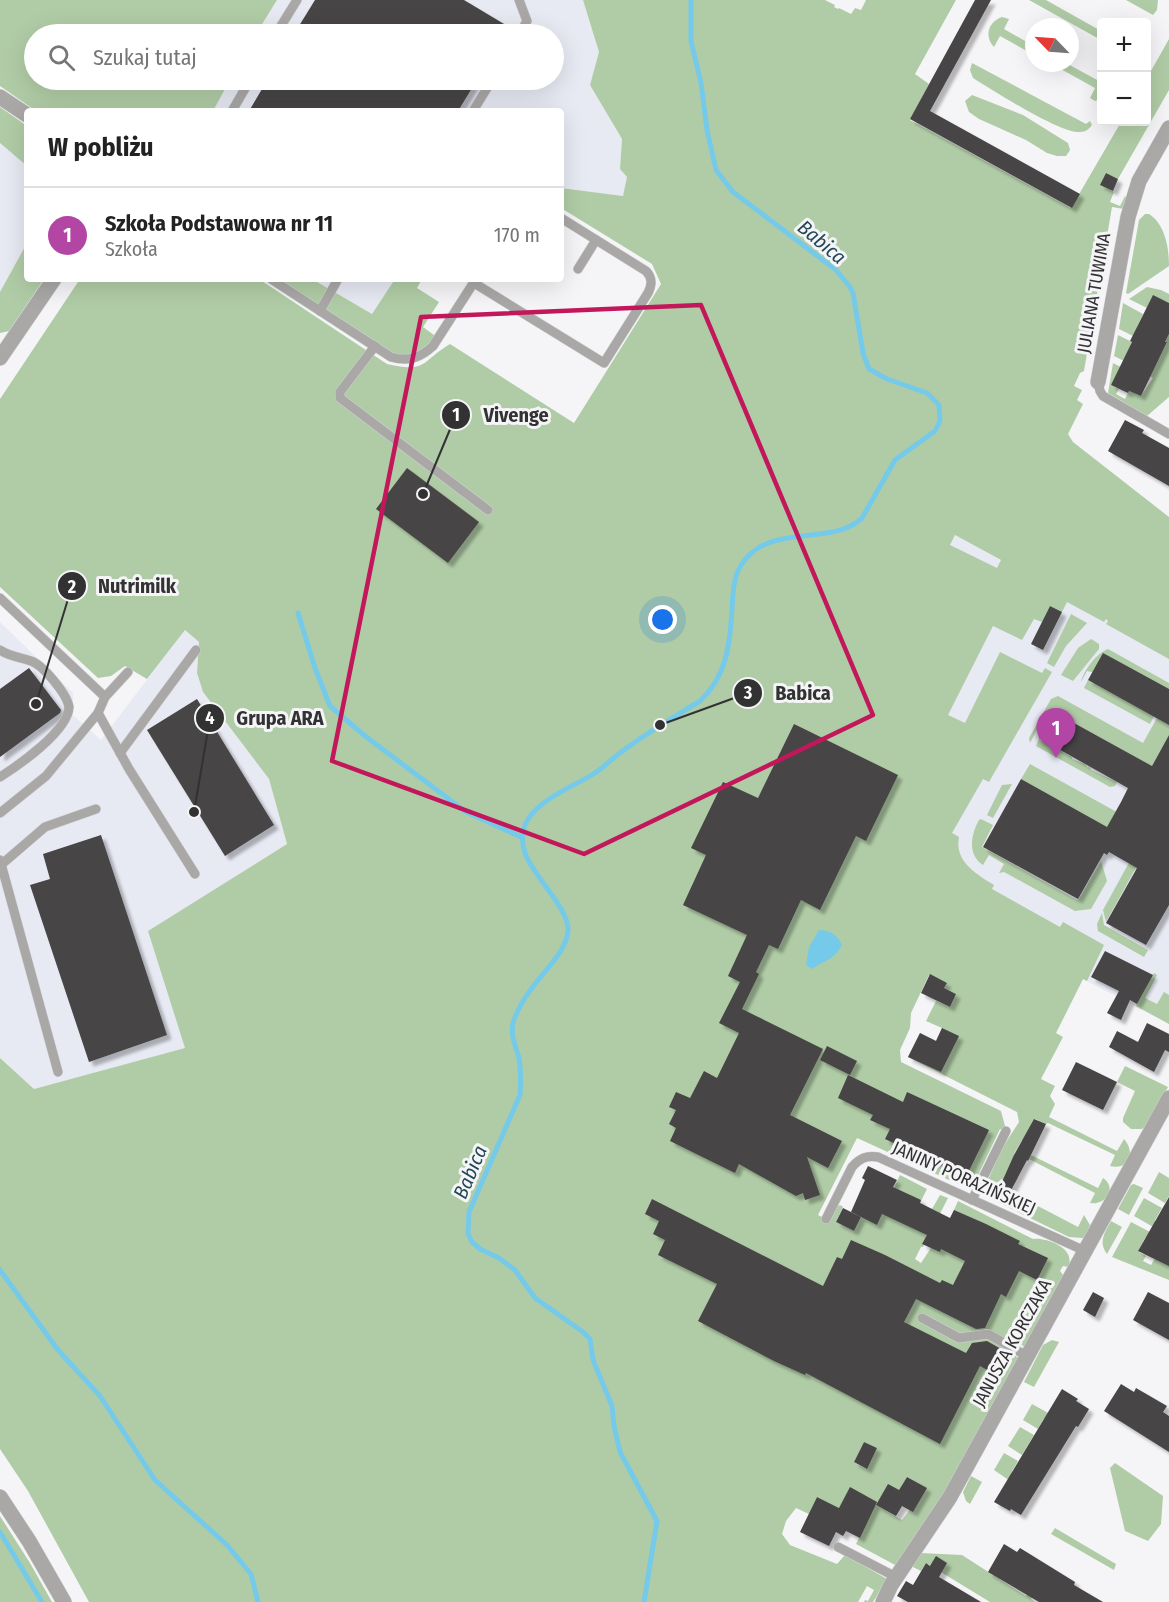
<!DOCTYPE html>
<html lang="pl">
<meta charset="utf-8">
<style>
:root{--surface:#fff;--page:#f6f6f6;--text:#222;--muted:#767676;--line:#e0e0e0;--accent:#b346a4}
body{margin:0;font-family:"Fira Sans Condensed",sans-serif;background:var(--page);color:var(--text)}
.controls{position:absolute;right:18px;top:18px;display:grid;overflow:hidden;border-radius:6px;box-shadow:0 6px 24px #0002}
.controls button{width:54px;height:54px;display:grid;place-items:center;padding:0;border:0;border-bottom:2px solid var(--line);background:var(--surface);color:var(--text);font:30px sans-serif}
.compass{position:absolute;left:1025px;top:18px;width:54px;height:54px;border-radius:50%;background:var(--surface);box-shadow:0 6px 24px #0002;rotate:295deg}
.you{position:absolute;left:663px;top:620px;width:21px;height:21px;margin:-15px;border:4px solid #fff;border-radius:50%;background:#1a73e8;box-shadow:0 0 0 9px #1a73e833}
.badge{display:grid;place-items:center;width:39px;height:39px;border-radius:50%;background:var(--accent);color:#fff;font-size:20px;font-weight:700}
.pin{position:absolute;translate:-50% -50px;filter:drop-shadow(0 2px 3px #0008)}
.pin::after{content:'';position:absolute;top:32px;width:21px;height:18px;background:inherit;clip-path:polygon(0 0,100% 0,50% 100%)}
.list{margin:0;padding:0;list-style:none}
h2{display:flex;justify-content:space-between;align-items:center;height:78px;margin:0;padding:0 24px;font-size:26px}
h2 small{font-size:20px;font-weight:400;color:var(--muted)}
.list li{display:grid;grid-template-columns:39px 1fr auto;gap:18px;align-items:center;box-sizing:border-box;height:96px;padding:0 24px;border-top:2px solid var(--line)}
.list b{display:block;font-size:22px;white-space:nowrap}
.list p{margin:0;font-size:20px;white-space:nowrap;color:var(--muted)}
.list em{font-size:20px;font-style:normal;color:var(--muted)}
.icon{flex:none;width:33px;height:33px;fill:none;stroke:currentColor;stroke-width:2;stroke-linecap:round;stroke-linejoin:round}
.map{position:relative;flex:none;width:1169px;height:1602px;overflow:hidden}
.search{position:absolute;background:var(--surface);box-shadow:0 6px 24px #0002;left:24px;top:24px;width:540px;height:66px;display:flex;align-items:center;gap:15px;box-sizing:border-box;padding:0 21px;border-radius:33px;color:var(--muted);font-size:22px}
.panel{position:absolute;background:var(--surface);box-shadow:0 6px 24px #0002;left:24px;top:108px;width:540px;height:174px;border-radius:6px}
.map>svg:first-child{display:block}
.built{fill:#e7e9f3}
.green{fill:#b0cca6;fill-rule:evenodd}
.water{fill:#75cae9}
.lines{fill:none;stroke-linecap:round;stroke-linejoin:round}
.stream{stroke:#75cae9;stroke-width:5}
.building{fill:#464445;filter:url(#shadow)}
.service-casing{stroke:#d2d2d5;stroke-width:10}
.minor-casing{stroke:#d2d2d5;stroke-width:16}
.tertiary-casing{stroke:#d2d2d5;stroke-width:16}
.service{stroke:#a9a8a7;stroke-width:9}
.minor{stroke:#a9a8a7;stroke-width:15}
.tertiary{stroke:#a9a8a7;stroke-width:15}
.marked{fill:none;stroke:#c2185b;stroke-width:4.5;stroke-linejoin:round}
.labels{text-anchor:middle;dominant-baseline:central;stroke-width:6;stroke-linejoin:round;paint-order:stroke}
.street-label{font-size:18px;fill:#323233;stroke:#f5f5f8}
.water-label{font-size:20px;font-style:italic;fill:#224856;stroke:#f5f5f8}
.leader{fill:none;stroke:#323233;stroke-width:2}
.callout-dot{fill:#323233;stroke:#f5f5f8;stroke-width:2}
.mark-label{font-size:18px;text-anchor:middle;font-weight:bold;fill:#fff}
.callout-label{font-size:20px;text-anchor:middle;font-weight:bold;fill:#323233;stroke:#f5f5f8;stroke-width:6;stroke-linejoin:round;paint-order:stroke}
</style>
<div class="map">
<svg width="1169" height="1602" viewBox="0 0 1169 1602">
<defs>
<filter id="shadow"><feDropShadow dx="4.5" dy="4.5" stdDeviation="1.5" flood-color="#0004"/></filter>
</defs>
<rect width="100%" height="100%" fill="#f5f5f8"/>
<g class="built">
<path d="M 277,0 L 583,0 L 599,52 L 590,85 L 622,139 L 620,169 L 627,177 L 624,196 L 561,188 L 561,111 L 213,111 L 230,80 L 554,80 L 554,34 L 256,34 Z"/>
<path d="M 0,143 L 27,166 L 27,243 L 0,292 Z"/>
<path d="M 312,279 L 395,279 L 372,314 Z"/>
<path d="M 955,535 L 1169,653 L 1169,1024 L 1083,979 L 1058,1029 L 852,930 L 879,686 Z"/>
<path d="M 0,622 L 73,693 L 73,715 L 101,740 L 185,630 L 199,642 L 197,673 L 203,692 L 269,779 L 287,844 L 149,931 L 186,1048 L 34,1089 L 0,1058 Z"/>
</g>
<g class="green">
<path d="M 0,0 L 277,0 L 256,34 L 34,34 L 34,80 L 230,80 L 213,111 L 36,111 L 0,86 Z"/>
<path d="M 583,0 L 825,0 L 835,5 L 834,7 L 838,9 L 839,8 L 851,14 L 855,8 L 861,10 L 866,0 L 956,0 L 915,74 L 929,84 L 910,120 L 1071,208 L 1121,122 L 1146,122 L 1147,78 L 1169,39 L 1169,90 L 1118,179 L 1106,173 L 1101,185 L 1114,192 L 1110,202 L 1120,206 L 1125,196 L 1126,198 L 1124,209 L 1112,207 L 1084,371 L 1080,373 L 1074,386 L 1082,390 L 1077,400 L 1083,404 L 1068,434 L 1073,442 L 1169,517 L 1169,659 L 1106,624 L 1108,621 L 1106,619 L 1104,622 L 1067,602 L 1062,612 L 1050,606 L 1042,622 L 1034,619 L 1022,640 L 993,626 L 948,715 L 965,723 L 1000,652 L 1042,673 L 1045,668 L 1052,672 L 989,782 L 983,779 L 952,833 L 959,837 C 954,861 976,874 994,885 L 992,889 L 1060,927 L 1063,922 L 1104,945 L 1087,981 L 1083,979 L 1056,1033 L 1063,1037 L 1041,1079 L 1055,1086 L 1050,1096 L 1055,1104 L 1049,1117 L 1117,1151 L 1124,1139 C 1136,1152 1129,1171 1110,1166 L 1115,1155 L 1048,1123 L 1046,1124 L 1035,1119 L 1024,1141 L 1022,1140 L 1014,1154 L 1026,1160 L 1007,1172 L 1018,1178 L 1014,1185 L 1001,1179 L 998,1185 L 1002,1188 L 1000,1193 L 1008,1198 L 1011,1192 L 1078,1227 L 1084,1215 L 1090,1225 L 1085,1237 L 1082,1238 L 1069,1237 L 987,1197 L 984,1189 L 1001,1150 L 1019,1122 L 1017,1112 L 908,1057 L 920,1033 L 936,1041 L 942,1028 L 926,1021 L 936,1001 L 950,1007 L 956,994 L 944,988 L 947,983 L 929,975 L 911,1013 L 910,1028 L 900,1050 L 901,1062 L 1001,1111 L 1005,1126 L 1003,1130 L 1000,1129 L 971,1190 L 857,1138 L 818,1215 L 828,1220 L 834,1208 L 840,1205 L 843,1207 L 836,1222 L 854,1231 L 861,1217 L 877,1224 L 900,1175 L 927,1189 L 920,1203 L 932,1209 L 940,1195 L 948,1198 L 923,1247 L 921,1247 L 915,1259 L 921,1263 L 950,1219 L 958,1201 L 1033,1239 C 1047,1237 1077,1249 1068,1267 L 1063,1266 L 1060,1271 L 1064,1276 L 1025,1347 L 1020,1344 L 1014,1355 L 1019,1358 L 943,1495 L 897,1566 L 856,1544 L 867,1522 L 817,1497 L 809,1514 L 796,1508 L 786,1521 L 782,1534 L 790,1545 L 837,1564 L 845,1555 L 887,1579 L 873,1602 L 864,1602 L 865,1600 L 868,1601 L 874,1590 L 867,1586 L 858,1602 L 89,1602 L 28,1491 L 0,1449 L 0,1058 L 34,1089 L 185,1048 L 148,931 L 287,844 L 269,779 L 203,692 L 197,673 L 199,642 L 185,630 L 147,679 L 125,666 L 111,676 L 98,678 L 0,587 L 0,399 L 80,279 L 259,279 L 387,364 C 428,373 420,362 450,344 L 574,423 L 661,284 L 652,264 L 561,208 L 561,188 L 623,196 L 627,177 L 620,169 L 622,139 L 590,85 L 599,52 ZM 955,535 L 1001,560 L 997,568 L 950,545 ZM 864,1442 L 877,1448 L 866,1469 L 854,1462 ZM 907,1477 L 926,1488 L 902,1520 L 876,1505 L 899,1490 Z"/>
<path d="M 1029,0 L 1046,0 L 1101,31 L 1101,40 Z"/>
<path d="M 1126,0 L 1158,0 L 1157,10 L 1153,15 Z"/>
<path d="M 1002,17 L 1009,19 L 1004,29 L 1034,46 L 1034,55 L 1000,36 L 994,47 C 984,36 988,22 1002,17 Z"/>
<path d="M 972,63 L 1086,124 L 1090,121 L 1092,125 C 1089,129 1086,132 1080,132 C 1061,134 992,90 973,78 L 970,70 Z"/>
<path d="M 1050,63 L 1066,63 L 1099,81 L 1101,77 L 1101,99 L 1095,101 L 1090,98 L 1095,88 Z"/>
<path d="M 972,95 L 1023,115 L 1068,143 L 1070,150 L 1066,156 L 1057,156 L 1047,153 L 1026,140 L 979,119 L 969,112 L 965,101 Z"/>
<path d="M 0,107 L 27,126 L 27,166 L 0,143 Z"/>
<path d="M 1145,214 L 1149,214 C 1165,224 1169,248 1169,266 L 1128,294 L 1126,293 L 1139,220 Z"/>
<path d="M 27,243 L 27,279 L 44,279 L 9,331 L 0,333 L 0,292 Z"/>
<path d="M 271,279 L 312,279 L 372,314 L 395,279 L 422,279 L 417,288 L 439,302 L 423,327 L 438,338 L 433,346 L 401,359 Z"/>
<path d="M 1147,287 L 1161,290 L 1169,294 L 1169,303 L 1153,296 L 1147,308 L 1129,299 Z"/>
<path d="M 1123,303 L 1143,314 L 1137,327 L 1135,337 L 1119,329 Z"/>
<path d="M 1169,334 L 1169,397 L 1147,416 L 1108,393 L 1113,363 L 1123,368 L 1111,385 L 1119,389 L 1116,394 L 1125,399 L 1129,391 L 1141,396 L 1153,378 L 1150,376 L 1167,343 L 1165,342 Z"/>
<path d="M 1118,335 L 1132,342 L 1126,362 L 1114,356 Z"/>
<path d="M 1071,614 L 1087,623 L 1066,646 L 1054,667 L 1047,663 Z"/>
<path d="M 1091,639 L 1099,644 L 1099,649 L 1073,681 L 1061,675 L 1078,648 Z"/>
<path d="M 1108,649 L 1169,683 L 1169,689 L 1087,671 L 1081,682 C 1083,672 1096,653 1108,649 Z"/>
<path d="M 1088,680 L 1154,716 L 1150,724 L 1084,688 Z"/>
<path d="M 1058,696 L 1143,743 L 1157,718 L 1169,725 L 1169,735 L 1152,766 L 1054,712 L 1043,730 L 1038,728 L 1030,743 L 1029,738 L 1051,699 Z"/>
<path d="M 1039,739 L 1072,757 L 1072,759 L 1085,764 L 1088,768 L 1089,766 L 1091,770 L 1117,782 L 1115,786 L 1110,787 L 1036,746 Z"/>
<path d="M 1030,764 L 1124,816 L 1115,832 L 1021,779 Z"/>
<path d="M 1012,784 L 993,818 L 987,815 L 1002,785 Z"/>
<path d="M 981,819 L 993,825 L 982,847 L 1077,900 L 1079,899 L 1101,861 L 1107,881 L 1091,909 L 1075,911 L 1004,872 L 999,873 L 1004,864 L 989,855 L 983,865 C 967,855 971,834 979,820 Z"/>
<path d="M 1131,859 L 1138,864 L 1106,922 L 1103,910 Z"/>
<path d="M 1102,913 L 1104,925 L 1148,950 L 1144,957 L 1098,931 L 1097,924 Z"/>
<path d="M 1154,973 L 1157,975 L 1145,998 L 1157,1004 L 1164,992 L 1169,995 L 1169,1024 L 1136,1006 Z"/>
<path d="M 1125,1066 L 1168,1087 L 1146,1126 L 1142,1129 L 1131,1129 L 1123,1122 L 1123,1118 L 1135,1091 L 1117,1082 Z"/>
<path d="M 1031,1155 L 1098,1188 L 1103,1178 C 1118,1188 1105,1206 1090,1203 L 1095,1193 L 1029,1159 Z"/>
<path d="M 1159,1172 L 1169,1178 L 1169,1196 L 1165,1203 L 1148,1193 Z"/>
<path d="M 1134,1184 L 1143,1188 L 1129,1215 L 1118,1209 L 1131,1185 Z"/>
<path d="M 1144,1198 L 1162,1208 L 1155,1220 L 1155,1228 L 1134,1216 Z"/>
<path d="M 1111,1221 L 1122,1227 L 1107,1254 C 1098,1242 1105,1232 1111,1221 Z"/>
<path d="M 1131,1222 L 1152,1233 L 1145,1238 L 1138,1251 L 1146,1256 L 1143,1261 L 1151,1265 L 1155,1258 L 1169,1258 L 1169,1280 L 1112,1257 Z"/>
<path d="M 1052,1340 L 1059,1342 L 1034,1387 L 1024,1382 L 1043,1345 Z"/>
<path d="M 1032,1404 L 1050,1414 L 1043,1420 L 1038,1429 L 1023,1420 Z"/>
<path d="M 1020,1427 L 1034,1435 L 1022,1455 L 1008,1446 Z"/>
<path d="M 1004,1453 L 1018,1461 L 1012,1471 L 1010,1481 L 994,1470 Z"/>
<path d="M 1115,1463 L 1163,1496 L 1161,1524 L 1148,1541 L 1125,1531 L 1110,1468 Z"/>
<path d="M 971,1476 L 982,1482 L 970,1504 L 966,1501 L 963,1492 Z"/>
<path d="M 0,1516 L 30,1563 L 52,1602 L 0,1602 Z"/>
<path d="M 1055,1528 L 1116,1564 L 1114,1570 L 1051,1534 Z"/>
<path d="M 921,1553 L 962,1555 L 1026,1596 L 1027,1594 L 1032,1597 L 1031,1599 L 1035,1602 L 990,1602 L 926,1563 L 921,1571 L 911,1566 Z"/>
</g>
<path class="water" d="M 819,930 C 830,930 838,935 842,945 C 835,959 824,961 812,969 L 806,965 L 809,947 Z"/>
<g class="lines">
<g class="stream">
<path d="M 298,613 L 315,668 L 330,706 L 365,736 L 466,812 L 521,837"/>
<path d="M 0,1270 L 58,1350 L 100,1396 L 155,1480 L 227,1545 L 251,1574 L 258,1602"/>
<path d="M 0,1532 L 42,1602"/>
<path d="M 644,1602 L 657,1521 L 620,1452 L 614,1426 L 612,1406 L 593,1360 L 590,1339 L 583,1332 L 535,1298 L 515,1270 L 499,1258 L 480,1249 L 472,1242 L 468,1234 L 469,1212 L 520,1095 C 521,1082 521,1071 519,1058 C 516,1047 510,1035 513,1023 C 517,1010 527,994 535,984 C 547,968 566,951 568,931 C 570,909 532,875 525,853 C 520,838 522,826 531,815 C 545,797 576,785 595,773 C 605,766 614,757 624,750 C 648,732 674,717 700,701 C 727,676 730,644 732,609 C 733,591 733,575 744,561 C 772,523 834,546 862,518 L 895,460 L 935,431 L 940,421 L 939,405 L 927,393 L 887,379 L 869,369 L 863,353 L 853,293 L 850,287 L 836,270 L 733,192 L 716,170 L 707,130 L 701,83 L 691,41 L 691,0"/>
</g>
</g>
<g class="building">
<path d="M 315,0 L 464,0 L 514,30 L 512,34 L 294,34 Z"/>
<path d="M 975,0 L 991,0 L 930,111 L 1080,194 L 1072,208 L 910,119 Z"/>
<path d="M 272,80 L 477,80 L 458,111 L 249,111 L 262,89 L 267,90 L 272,87 Z"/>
<path d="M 1106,173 L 1118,179 L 1113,191 L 1100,185 Z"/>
<path d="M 1153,295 L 1169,303 L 1169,334 L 1165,342 L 1167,342 L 1141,396 L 1129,391 L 1128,393 L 1111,385 L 1132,342 L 1130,341 Z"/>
<path d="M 1125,420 L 1144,430 L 1142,433 L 1169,448 L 1169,486 L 1108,451 Z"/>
<path d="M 407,468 L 479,522 L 448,563 L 376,509 Z"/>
<path d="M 1050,606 L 1062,612 L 1043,650 L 1031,644 Z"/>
<path d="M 1103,653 L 1169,689 L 1169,725 L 1088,680 Z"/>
<path d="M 29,668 L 61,710 L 60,713 L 0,757 L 0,689 Z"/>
<path d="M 197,699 L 274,825 L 225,856 L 147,730 Z"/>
<path d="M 1054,712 L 1152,766 L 1169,735 L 1169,905 L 1146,945 L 1106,923 L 1137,868 L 1109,852 L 1107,855 L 1104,853 L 1078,899 L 983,847 L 1021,779 L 1107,827 L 1121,802 L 1128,788 L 1039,738 Z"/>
<path d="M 794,724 L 898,775 L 866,841 L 856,836 L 820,910 L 801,900 L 778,949 L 769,945 L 756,972 L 759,974 L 742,1009 L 823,1049 L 790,1115 L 842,1141 L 828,1168 L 807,1157 L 820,1195 L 805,1200 L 803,1193 L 796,1196 L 739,1164 L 735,1173 L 670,1141 L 676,1128 L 669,1124 L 676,1110 L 669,1107 L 676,1092 L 690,1098 L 704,1071 L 717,1078 L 739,1033 L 719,1023 L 740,982 L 728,976 L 747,935 L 683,905 L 706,855 L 691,848 L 723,782 L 758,798 Z"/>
<path d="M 101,835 L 167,1035 L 89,1062 L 30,885 L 50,879 L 43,854 Z"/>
<path d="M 1105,951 L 1153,975 L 1137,1004 L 1130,1000 L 1121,1020 L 1107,1013 L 1119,991 L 1091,977 Z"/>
<path d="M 930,974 L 947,983 L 944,988 L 956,994 L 950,1007 L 921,993 Z"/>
<path d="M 1147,1023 L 1169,1034 L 1169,1052 L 1165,1050 L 1154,1072 L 1109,1047 L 1117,1031 L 1138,1042 Z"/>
<path d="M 942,1028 L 959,1036 L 941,1072 L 908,1057 L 920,1033 L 936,1041 Z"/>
<path d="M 827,1046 L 857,1061 L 850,1075 L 820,1060 Z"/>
<path d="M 1076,1062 L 1117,1082 L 1103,1110 L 1062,1090 Z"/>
<path d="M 848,1075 L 903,1102 L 907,1092 L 989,1130 L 966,1177 L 885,1139 L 890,1129 L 870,1120 L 873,1115 L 838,1098 Z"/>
<path d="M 1034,1119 L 1046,1124 L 1028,1161 L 1027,1160 L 1007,1198 L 997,1193 L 1014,1155 Z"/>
<path d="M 868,1166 L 897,1180 L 893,1187 L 921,1200 L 920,1203 L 950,1218 L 954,1210 L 986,1224 L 1020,1241 L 1018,1244 L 1048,1258 L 1037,1280 L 1019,1271 L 1006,1297 L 1001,1294 L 985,1328 L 976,1329 L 916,1299 L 904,1322 L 966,1353 L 972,1343 L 987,1341 L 1001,1349 L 989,1371 L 980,1366 L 940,1444 L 806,1373 L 805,1375 L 774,1361 L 698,1321 L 717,1284 L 658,1255 L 665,1240 L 653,1234 L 659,1221 L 645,1214 L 652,1199 L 823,1286 L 837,1257 L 842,1259 L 851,1240 L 885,1255 L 940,1283 L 942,1280 L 953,1285 L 965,1261 L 941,1249 L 940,1252 L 922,1244 L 927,1235 L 882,1214 L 877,1225 L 851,1212 L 865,1180 L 862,1178 Z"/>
<path d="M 1169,1197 L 1169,1266 L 1138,1251 Z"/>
<path d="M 843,1208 L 861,1217 L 854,1231 L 836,1222 Z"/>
<path d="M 1093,1292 L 1104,1298 L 1095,1317 L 1083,1310 Z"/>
<path d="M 1148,1292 L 1169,1303 L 1169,1340 L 1133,1320 Z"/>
<path d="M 1121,1384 L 1134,1392 L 1136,1388 L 1167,1406 L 1163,1412 L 1169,1416 L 1169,1452 L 1104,1411 Z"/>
<path d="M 1062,1389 L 1078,1399 L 1076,1401 L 1089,1409 L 1078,1427 L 1076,1426 L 1021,1515 L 1011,1509 L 1010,1511 L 994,1502 Z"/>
<path d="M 864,1442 L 877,1448 L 867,1469 L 854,1462 Z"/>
<path d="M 907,1477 L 927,1488 L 913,1512 L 902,1506 L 896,1516 L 876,1505 L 888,1484 L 899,1490 Z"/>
<path d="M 850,1487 L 877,1502 L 860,1538 L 846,1531 L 843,1536 L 836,1532 L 829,1546 L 800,1532 L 817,1497 L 839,1508 Z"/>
<path d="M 1004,1544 L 1017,1552 L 1020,1548 L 1075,1582 L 1074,1585 L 1103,1602 L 1039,1602 L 988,1572 Z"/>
<path d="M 936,1556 L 947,1563 L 939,1577 L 981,1602 L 908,1602 L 897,1596 L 906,1581 L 913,1585 L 926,1563 L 930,1566 Z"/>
</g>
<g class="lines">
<defs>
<g id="service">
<path d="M 276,34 L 297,0"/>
<path d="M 519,34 L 527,21 L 519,0"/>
<path d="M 260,80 L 266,83"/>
<path d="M 232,111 L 250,80"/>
<path d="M 473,111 L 492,80"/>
<path d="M 578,269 L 596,240"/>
<path d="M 271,279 L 391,357 C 408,362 420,358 433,346 L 476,279"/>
<path d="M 474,283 L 604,363 L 648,293 C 652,285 653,278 646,271 L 561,218"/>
<path d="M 320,311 L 338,279"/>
<path d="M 375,346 L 340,392 L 340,398 L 488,510"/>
<path d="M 1098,382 L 1100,391 L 1103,396 L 1169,434"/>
<path d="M 0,598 L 105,697"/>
<path d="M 0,650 C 12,658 19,656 31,661 C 43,665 67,694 69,707 C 68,731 19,765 0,777"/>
<path d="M 98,713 L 129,769 L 195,874"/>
<path d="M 120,753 L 196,650"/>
<path d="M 0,813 L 46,776 L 98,713 L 105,697 L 128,672"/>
<path d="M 0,860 L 58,1072"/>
<path d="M 2,864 L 45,827 L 96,809"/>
<path d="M 972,1200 L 1006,1131"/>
<path d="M 826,1219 L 852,1167 C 860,1158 867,1155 878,1157 L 1085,1251"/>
<path d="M 922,1318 L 959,1338 L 988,1334 L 1027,1356"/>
<path d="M 838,1547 L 896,1577"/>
</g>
<g id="minor">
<path d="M 0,97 L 27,115"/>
<path d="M 0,358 L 54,279"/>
<path d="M 1098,382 L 1128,217 L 1139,181 L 1169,128"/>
<path d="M 883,1602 L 891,1585 L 950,1497 L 1169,1098"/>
</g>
<path id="tertiary" d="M 0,1497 L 29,1541 L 64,1602"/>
</defs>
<use href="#service" class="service-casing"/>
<use href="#minor" class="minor-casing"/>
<use href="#tertiary" class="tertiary-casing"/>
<use href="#service" class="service"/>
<use href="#minor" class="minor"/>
<use href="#tertiary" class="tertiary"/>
</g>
<path class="marked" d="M 701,305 L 873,715 L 584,854 L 332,761 L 421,317 Z"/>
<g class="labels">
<g class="street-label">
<text transform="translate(1094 293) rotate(-80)">JULIANA TUWIMA</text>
<text transform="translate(964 1178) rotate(24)">JANINY PORAZIŃSKIEJ</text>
<text transform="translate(1012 1343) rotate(-61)">JANUSZA KORCZAKA</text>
</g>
<g class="water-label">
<text transform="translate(822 242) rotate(40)">Babica</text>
<text transform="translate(470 1172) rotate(-67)">Babica</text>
</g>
</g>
<path class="leader" d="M423 494L456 415M36 704L72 586M660 725L748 693M194 812L210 718"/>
<g class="callout-dot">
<circle cx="423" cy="494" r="6"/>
<circle cx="36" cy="704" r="6"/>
<circle cx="660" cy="725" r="6"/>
<circle cx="194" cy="812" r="6"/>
<circle cx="456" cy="415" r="15"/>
<circle cx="72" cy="586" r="15"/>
<circle cx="748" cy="693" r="15"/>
<circle cx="210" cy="718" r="15"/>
</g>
<g class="mark-label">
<text x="456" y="421">1</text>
<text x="72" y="593">2</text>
<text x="748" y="699">3</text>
<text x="210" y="724">4</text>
</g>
<g class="callout-label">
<text x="516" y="422">Vivenge</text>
<text x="137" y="593">Nutrimilk</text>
<text x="803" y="700">Babica</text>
<text x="280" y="725">Grupa ARA</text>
</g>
</svg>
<div class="controls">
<button>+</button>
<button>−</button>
</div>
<svg class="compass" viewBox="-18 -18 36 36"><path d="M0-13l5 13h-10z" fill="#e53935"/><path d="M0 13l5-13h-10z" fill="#767676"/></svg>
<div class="you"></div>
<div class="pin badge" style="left:1056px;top:758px">1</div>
<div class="search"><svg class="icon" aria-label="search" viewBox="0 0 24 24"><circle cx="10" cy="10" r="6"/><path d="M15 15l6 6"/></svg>Szukaj tutaj</div>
<section class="panel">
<h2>W pobliżu<small></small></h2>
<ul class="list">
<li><span class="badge">1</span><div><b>Szkoła Podstawowa nr 11</b><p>Szkoła</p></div><em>170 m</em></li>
</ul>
</section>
</div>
